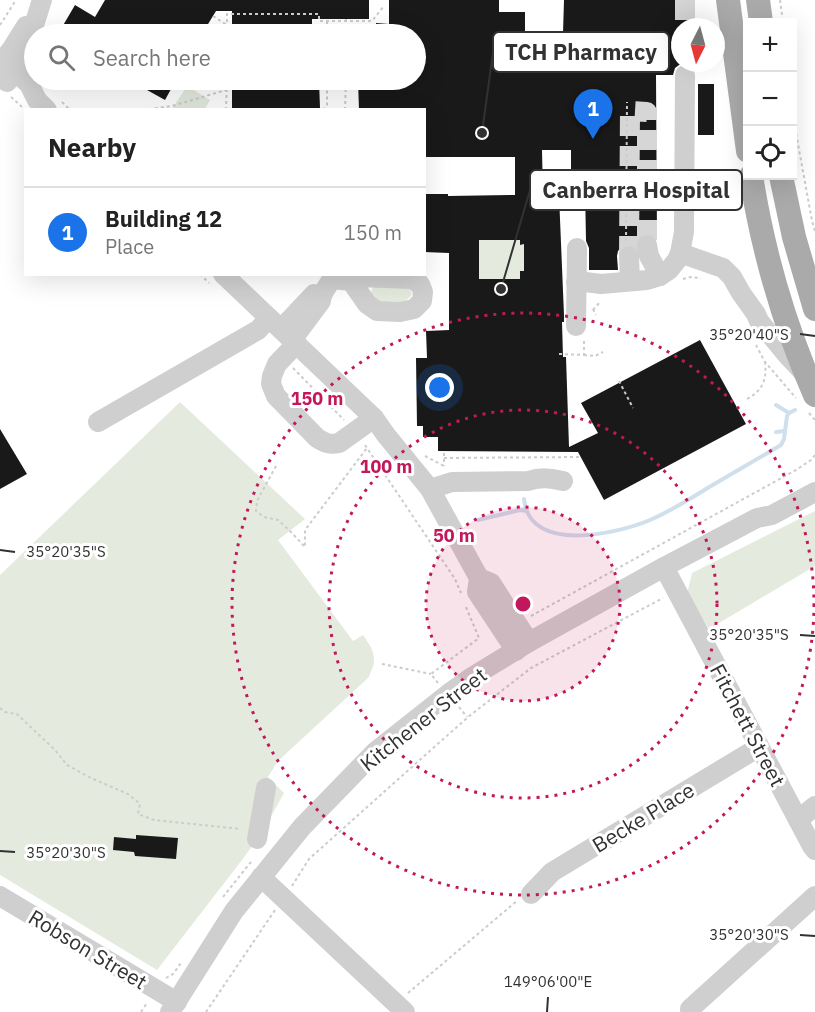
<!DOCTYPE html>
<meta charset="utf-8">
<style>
:root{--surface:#fff;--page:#f2f2f2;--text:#222;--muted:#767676;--line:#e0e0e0;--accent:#1a73e8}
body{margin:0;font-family:"IBM Plex Sans",sans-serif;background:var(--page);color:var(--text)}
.controls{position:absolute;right:18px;top:18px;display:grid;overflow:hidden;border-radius:0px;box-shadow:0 6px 24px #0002}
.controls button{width:54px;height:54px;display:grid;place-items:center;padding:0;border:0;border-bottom:2px solid var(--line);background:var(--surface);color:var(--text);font:30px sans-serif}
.compass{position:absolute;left:671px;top:18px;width:54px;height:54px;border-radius:50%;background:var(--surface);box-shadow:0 6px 24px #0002;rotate:186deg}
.you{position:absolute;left:440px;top:388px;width:21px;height:21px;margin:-15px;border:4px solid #fff;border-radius:50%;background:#1a73e8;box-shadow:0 0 0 9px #1a73e833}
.badge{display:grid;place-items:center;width:39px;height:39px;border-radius:50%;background:var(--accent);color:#fff;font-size:20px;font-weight:700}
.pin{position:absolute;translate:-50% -50px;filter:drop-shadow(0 2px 3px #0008)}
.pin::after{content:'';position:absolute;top:32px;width:21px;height:18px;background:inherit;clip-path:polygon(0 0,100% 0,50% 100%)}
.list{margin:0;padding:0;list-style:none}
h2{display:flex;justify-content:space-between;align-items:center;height:78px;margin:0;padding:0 24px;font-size:26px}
h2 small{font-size:20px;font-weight:400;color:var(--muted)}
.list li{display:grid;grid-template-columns:39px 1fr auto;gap:18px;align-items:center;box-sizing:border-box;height:90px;padding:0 24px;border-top:2px solid var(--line)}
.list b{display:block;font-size:22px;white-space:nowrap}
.list p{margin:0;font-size:20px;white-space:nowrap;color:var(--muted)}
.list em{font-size:20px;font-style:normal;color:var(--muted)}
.icon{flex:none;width:33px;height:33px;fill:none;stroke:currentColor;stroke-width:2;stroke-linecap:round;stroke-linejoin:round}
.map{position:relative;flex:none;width:815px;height:1012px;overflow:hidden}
.search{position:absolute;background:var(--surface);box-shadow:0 6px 24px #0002;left:24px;top:24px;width:402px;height:66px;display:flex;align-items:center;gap:15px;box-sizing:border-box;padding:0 21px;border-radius:33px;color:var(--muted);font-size:22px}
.panel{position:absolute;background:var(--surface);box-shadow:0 6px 24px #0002;left:24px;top:108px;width:402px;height:168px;border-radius:0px}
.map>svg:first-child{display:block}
.green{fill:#e4ebde}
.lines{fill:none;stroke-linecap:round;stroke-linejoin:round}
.stream{stroke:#cfdfec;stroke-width:4}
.building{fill:#191919;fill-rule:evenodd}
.minor-tunnel{stroke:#d6d6d6;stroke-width:20;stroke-dasharray:20 10;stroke-linecap:butt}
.path{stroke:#ccc;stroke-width:2;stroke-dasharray:3 3;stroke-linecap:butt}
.minor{stroke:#cfcfcf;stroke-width:20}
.major{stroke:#aaa;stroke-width:24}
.ticks{fill:none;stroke:#323232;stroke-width:2}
.ring{fill:none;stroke:#c2185b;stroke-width:3;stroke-dasharray:3 6}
.labels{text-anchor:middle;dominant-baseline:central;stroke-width:6;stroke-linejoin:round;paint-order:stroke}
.street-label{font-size:21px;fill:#323232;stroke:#fff}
.ticks-label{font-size:15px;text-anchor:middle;fill:#323232;stroke:#fff;stroke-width:6;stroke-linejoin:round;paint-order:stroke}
.centre{fill:#c2185b;stroke:#fff;stroke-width:3}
.ring-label{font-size:18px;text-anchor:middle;font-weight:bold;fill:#c2185b;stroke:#fff;stroke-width:6;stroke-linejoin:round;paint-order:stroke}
.leader{fill:none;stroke:#323232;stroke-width:2}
.callout-dot{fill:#323232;stroke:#fff;stroke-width:2}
.callout{fill:#fff;stroke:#323232;stroke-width:2}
.callout-label{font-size:22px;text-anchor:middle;font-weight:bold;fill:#323232}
</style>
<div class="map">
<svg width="815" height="1012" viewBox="0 0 815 1012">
<rect width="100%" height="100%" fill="#fff"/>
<g class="green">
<path d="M 187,86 L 210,100 L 205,109 L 172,109 Z"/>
<path d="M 479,240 L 520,240 L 520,244 L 524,244 L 524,271 L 520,279 L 479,279 Z"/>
<path d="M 374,285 C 387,285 406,280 412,294 C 408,302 394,307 385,304 C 381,303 375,299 371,297 L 371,292 Z"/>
<path d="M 180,402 L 305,519 L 278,540 L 353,641 L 363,635 C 375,652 378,659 368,678 L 278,761 L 268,777 L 284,793 L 263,831 L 242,860 L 157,970 L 0,875 L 0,575 Z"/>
<path d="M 815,511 L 815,566 L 709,629 L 687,594 L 692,573 Z"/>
</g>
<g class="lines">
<g class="stream">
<path d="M 776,405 L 789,413"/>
<path d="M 776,432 L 785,431"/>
<path d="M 524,499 C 529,554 617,534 650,520 C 669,512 688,500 706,489 C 731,474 756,460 781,445 L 784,439 L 787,416 L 789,413 L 795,410"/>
<path d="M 478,520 L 520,510 L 527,511"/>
</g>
</g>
<g class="building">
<path d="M 105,0 L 369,0 L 369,19 L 312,19 L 312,34 L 232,34 L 232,11 L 216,11 L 202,34 L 58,34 L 75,5 L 95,17 Z"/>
<path d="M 389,0 L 499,0 L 499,12 L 525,12 L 525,33 L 563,33 L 564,0 L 693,0 L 693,27 L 680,27 L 680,63 L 693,63 L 693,66 L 684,63 L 679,65 L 675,68 L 673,75 L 656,75 L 657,240 L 652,234 L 645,233 L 639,236 L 636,240 L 635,246 L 629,244 L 622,246 L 618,251 L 617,256 L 618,270 L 589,270 L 589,248 L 586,241 L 585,188 L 579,188 L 579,174 L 571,174 L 571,150 L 542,150 L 543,195 L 559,195 L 564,315 L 564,322 L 562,322 L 563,357 L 566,357 L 569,447 L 598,433 L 581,403 L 700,340 L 746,424 L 604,500 L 578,452 L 438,451 L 438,437 L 423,437 L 423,426 L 417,426 L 416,358 L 427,358 L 426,331 L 449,330 L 449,253 L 424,252 L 424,194 L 448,194 L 448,196 L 515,195 L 515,157 L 424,157 L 424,110 L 359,110 L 358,80 L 416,80 L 416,34 L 376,34 L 376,23 L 389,24 ZM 479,240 L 520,240 L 520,245 L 524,244 L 524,271 L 520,271 L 520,279 L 479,279 Z"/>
<path d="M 129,80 L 176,80 L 165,100 Z"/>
<path d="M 232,80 L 319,80 L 320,108 L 232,108 Z"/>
<rect x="698" y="84" width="16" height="51"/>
<path d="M 0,429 L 27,474 L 0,489 Z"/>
<path d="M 136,835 L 178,838 L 176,859 L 135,856 L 134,852 L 113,850 L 114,837 L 136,839 Z"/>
</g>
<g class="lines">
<g class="minor-tunnel">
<path d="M 685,0 L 685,27"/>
<path d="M 629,256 L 630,111 L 647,112 L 647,245"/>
</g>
<g class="path">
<path d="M 780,0 L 783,22"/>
<path d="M 213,16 L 227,25"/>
<path d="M 327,21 L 327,34"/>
<path d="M 0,25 L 16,0"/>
<path d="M 50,27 L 62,27"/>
<path d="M 312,28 L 327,28 L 345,34"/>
<path d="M 227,34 L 227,14 L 319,14 L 319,21 L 372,21 L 384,6"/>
<path d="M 346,34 L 346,19"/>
<path d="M 11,97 L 22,107"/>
<path d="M 62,102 L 70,110"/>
<path d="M 792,104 L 796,133 L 812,221 L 815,231"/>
<path d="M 143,110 L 172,106 L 226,90"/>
<path d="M 226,110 L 227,80"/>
<path d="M 323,110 L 327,105 L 327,80"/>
<path d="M 345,110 L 346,80"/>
<path d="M 626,241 L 627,102"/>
<path d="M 200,274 L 209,283"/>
<path d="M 683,279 L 690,277 L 701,278"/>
<path d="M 593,309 L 596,315"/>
<path d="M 593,310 L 601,301"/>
<path d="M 756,345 L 765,362 L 796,398"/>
<path d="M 559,354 L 584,355 L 584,340"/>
<path d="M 584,355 L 595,356 L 603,352"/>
<path d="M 293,368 L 344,420"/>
<path d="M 619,381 L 633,408"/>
<path d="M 747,399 C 763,390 767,380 765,362"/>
<path d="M 809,413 L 815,420 L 815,423"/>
<path d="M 365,445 L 455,579 L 461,593"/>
<path d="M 444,453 L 444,466"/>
<path d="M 425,456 L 444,466 L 445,468"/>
<path d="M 444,458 L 579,457"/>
<path d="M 276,466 L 257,501 L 256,511 L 264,517 L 278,520 L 290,531 L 305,547 L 305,530 L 367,448"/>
<path d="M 531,616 L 796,470 L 811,460 L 815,455"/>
<path d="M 382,664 L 431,674"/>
<path d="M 438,683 L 431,674 L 479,638 L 466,607"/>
<path d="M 459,707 L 467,717"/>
<path d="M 0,708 L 5,712 L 17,714 L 55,750 L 67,765 L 91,778 L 128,794 L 140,804 L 138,814 L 154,820 L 241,829"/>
<path d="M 292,886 L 309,859 L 468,717 L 531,668 L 663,598"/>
<path d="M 223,897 L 250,863 L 253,861"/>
<path d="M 166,978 L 173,974 L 181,963"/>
<path d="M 408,993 L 518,900"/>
<path d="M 141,1012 L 147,1003"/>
<path d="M 206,1012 L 275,910"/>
</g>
<g class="minor">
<path d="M 5,63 L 29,84 L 37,100 L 47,110"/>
<path d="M 0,64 L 11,50 L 26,26"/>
<path d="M 7,82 L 22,63 L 42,0"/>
<path d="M 647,245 L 649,256 L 660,276"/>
<path d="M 680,253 L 723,268 L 732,277 L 741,293 L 756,314 L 759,321 L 787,355 L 803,372"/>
<path d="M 629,256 L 630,281"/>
<path d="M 223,274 L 374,418 L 386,435 L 430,489 L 479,578 L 477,592 L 516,651"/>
<path d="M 332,279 L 351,281 L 359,277 L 411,279 L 420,284 L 423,292 L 422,301 L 414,309 L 400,312 L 377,311 L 367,304 L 351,281"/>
<path d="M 576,282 L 585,282 L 601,284 L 647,280 L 660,276 L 669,270 L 677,260 L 680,253 L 684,232 L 685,75"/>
<path d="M 576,326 L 577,248"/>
<path d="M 281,329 L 314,294"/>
<path d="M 292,340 L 321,301 C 322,289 331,285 333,274"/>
<path d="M 296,344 L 277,364 L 272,376 L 271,384 L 276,396 L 317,438 C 325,443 330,445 339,443 L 374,418"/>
<path d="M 98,422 L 258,330 L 269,318"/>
<path d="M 430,489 L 452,482 L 528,481 C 541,477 550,478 563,481"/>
<path d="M 664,567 L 812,846 L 815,850"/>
<path d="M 479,578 L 491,583 L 529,642"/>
<path d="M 798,820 L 815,806"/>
<path d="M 257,839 L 266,788"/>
<path d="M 261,877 L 405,1012"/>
<path d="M 531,894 L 552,872 L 759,747"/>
<path d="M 0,896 L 177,1002"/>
<path d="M 690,1009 L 815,896"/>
<path d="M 170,1012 L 234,911 L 302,827 L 376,751 L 448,694 L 472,677 L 529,642 L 664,567 L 757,518 L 772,515 L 815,492"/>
</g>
<g class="major">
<path d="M 728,0 L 748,151"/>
<path d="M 758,0 L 761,22"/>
<path d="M 751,176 C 763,251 784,325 815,395"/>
<path d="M 781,176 L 794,237 L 815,309"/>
</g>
</g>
<path class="ticks" d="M 800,334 L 815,336M 0,550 L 15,552M 800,635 L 815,636M 0,851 L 15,852M 800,935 L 815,936M 547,1012 L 548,997"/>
<circle cx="523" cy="604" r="97" fill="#c2185b" fill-opacity=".12"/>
<g class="ring">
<circle cx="523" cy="604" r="97"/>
<circle cx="523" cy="604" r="194"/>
<circle cx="523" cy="604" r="291"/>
</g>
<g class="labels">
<g class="street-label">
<text transform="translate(423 719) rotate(-38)">Kitchener Street</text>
<text transform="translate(748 725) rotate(62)">Fitchett Street</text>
<text transform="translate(643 817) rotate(-31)">Becke Place</text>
<text transform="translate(88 949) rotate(31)">Robson Street</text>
</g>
</g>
<g class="ticks-label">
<text x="749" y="340">35°20'40"S</text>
<text x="66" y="557">35°20'35"S</text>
<text x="749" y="640">35°20'35"S</text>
<text x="66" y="858">35°20'30"S</text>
<text x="749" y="940">35°20'30"S</text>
<text x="548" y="987">149°06'00"E</text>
</g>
<circle cx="523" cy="604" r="9" class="centre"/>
<g class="ring-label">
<text x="317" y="405">150 m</text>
<text x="386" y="473">100 m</text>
<text x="454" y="542">50 m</text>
</g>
<path class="leader" d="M482 133L493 52M501 289L530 190"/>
<g class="callout-dot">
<circle cx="482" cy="133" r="6"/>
<circle cx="501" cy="289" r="6"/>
</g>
<g class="callout">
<rect x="493" y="32" width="176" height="40" rx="6"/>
<rect x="530" y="170" width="212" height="40" rx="6"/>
</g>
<g class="callout-label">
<text x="581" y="60">TCH Pharmacy</text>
<text x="636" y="198">Canberra Hospital</text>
</g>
</svg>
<div class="controls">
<button>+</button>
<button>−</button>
<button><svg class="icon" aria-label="locate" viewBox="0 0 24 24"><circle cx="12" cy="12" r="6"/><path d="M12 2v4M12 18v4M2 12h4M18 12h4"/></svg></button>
</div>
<svg class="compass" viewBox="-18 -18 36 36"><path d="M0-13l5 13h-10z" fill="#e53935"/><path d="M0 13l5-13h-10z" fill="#767676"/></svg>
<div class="you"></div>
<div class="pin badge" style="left:593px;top:139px">1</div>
<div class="search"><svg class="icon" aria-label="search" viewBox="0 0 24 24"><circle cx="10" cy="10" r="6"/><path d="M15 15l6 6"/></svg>Search here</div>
<section class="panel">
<h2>Nearby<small></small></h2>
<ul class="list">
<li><span class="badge">1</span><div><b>Building 12</b><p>Place</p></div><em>150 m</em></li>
</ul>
</section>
</div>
